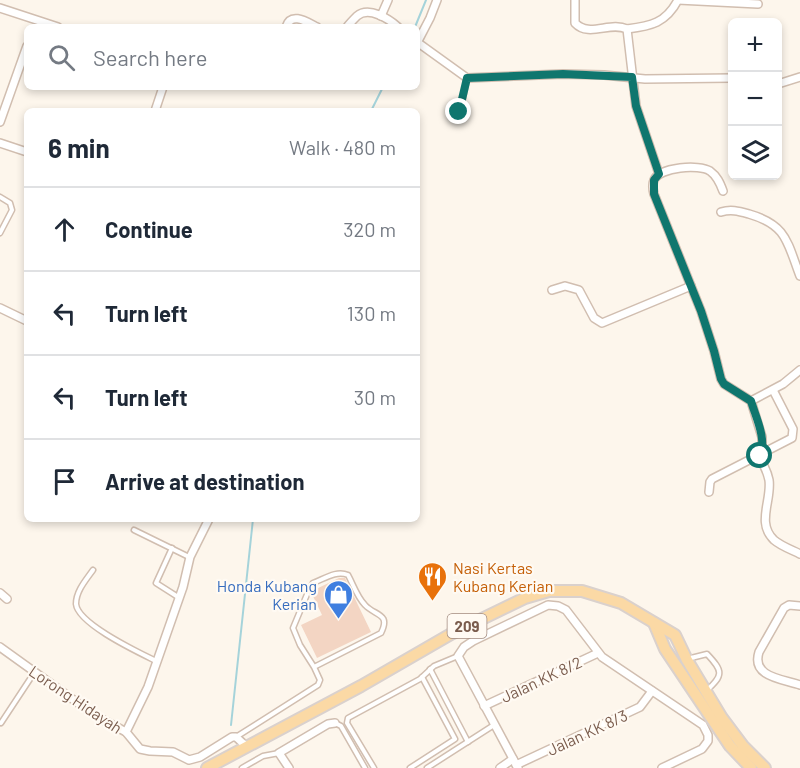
<!DOCTYPE html>
<meta charset="utf-8">
<style>
:root{--surface:#fff;--page:#f2f2f3;--text:#1f2937;--muted:#747a83;--line:#e0e1e3}
body{margin:0;font-family:Barlow,sans-serif;background:var(--page);color:var(--text)}
.controls{position:absolute;right:18px;top:18px;display:grid;overflow:hidden;border-radius:9px;box-shadow:0 3px 9px #0003}
.controls button{width:54px;height:54px;display:grid;place-items:center;padding:0;border:0;border-bottom:2px solid var(--line);background:var(--surface);color:var(--text);font:30px sans-serif}
.stop{position:absolute;width:18px;height:18px;margin:-14px;border:4px solid #0f766e;border-radius:50%;background:#fff}
.stop.end{background:#0f766e;border-color:#fff;box-shadow:0 2px 6px #0008}
.list{margin:0;padding:0;list-style:none}
h2{display:flex;justify-content:space-between;align-items:center;height:78px;margin:0;padding:0 24px;font-size:26px}
h2 small{font-size:20px;font-weight:400;color:var(--muted)}
.list li{display:grid;grid-template-columns:39px 1fr auto;gap:18px;align-items:center;box-sizing:border-box;height:84px;padding:0 24px;border-top:2px solid var(--line)}
.list b{display:block;font-size:22px;white-space:nowrap}
.list em{font-size:20px;font-style:normal;color:var(--muted)}
.icon{flex:none;width:33px;height:33px;fill:none;stroke:currentColor;stroke-width:2;stroke-linecap:round;stroke-linejoin:round}
.map{position:relative;flex:none;width:800px;height:768px;overflow:hidden}
.search{position:absolute;background:var(--surface);box-shadow:0 3px 9px #0003;left:24px;top:24px;width:396px;height:66px;display:flex;align-items:center;gap:15px;box-sizing:border-box;padding:0 21px;border-radius:9px;color:var(--muted);font-size:22px}
.panel{position:absolute;background:var(--surface);box-shadow:0 3px 9px #0003;left:24px;top:108px;width:396px;height:414px;border-radius:9px}
.map>svg:first-child{display:block}
.lines{fill:none;stroke-linecap:round;stroke-linejoin:round}
.stream{stroke:#a5d3da;stroke-width:2}
.building{fill:#f3d5c3}
.lane-casing{stroke:#d1beb0;stroke-width:7}
.street-casing{stroke:#d1beb0;stroke-width:10}
.primary-casing{stroke:#dad1cd;stroke-width:14}
.lane{stroke:#fff;stroke-width:4}
.street{stroke:#fff;stroke-width:7}
.primary{stroke:#fbd9a5;stroke-width:10}
.route{stroke:#0f766e;stroke-width:8}
.labels{text-anchor:middle;dominant-baseline:central;stroke-width:4.5;stroke-linejoin:round;paint-order:stroke}
.shield{fill:#fffaf3;stroke:#a28b7f;stroke-width:1.5}
.shield-label{font-size:15px;font-weight:bold;fill:#7a5c4d}
.food-label{font-size:16px;fill:#c56008;stroke:#fffaf3;text-anchor:start}
.shop-label{font-size:16px;fill:#366cbe;stroke:#fffaf3;text-anchor:end}
.street-label{font-size:16px;fill:#7a5c4d;stroke:#fffaf3}
</style>
<div class="map">
<svg width="800" height="768" viewBox="0 0 800 768">
<rect width="100%" height="100%" fill="#fdf6ec"/>
<g class="lines">
<g class="stream">
<path d="M 415,27 L 426,0"/>
<path d="M 371,111 L 383,87"/>
<path d="M 231,725 L 253,519"/>
</g>
</g>
<path class="building" d="M 339,578 L 345,578 L 371,632 L 317,658 L 301,625 L 322,615 L 312,594 L 314,590 Z"/>
<g class="lines">
<defs>
<g id="lane">
<path d="M 459,117 L 467,79"/>
<path d="M 0,197 L 10,203 L 12,210 L 0,233"/>
<path d="M 134,530 L 189,557"/>
<path d="M 172,548 L 156,583 L 178,597"/>
<path d="M 93,570 C 86,580 76,591 76,604 C 78,624 138,652 156,661"/>
<path d="M 687,659 L 707,654 C 723,671 724,675 706,691"/>
<path d="M 430,669 L 468,742"/>
<path d="M 1,723 L 34,673"/>
<path d="M 335,723 L 341,726 L 365,768"/>
<path d="M 236,737 L 318,685 L 320,680 L 314,667 L 381,633 C 391,613 375,616 365,605 C 357,597 353,584 348,575 C 336,570 324,579 313,583 L 308,592 L 293,628 L 300,645 L 314,667"/>
<path d="M 242,768 L 263,756 L 279,753"/>
<path d="M 374,768 L 347,723 L 348,718 L 420,679 L 434,666 L 458,656"/>
<path d="M 410,768 L 455,739 L 422,677"/>
<path d="M 427,768 L 494,725"/>
</g>
<g id="street">
<path d="M 575,0 L 575,23 C 589,38 610,21 627,29 L 636,106 L 659,174"/>
<path d="M 678,0 L 758,4"/>
<path d="M 0,8 L 58,27"/>
<path d="M 381,16 L 388,0"/>
<path d="M 286,27 C 291,11 307,22 317,27"/>
<path d="M 347,27 C 350,23 354,19 357,16 C 369,6 389,19 398,27"/>
<path d="M 627,29 C 651,26 666,23 678,0"/>
<path d="M 417,42 L 467,78 L 563,74 L 604,75 L 645,79 L 732,78"/>
<path d="M 417,43 L 430,18 L 437,0"/>
<path d="M 778,84 L 800,77"/>
<path d="M 155,111 L 163,87"/>
<path d="M 0,122 L 27,46"/>
<path d="M 0,143 L 27,152"/>
<path d="M 723,191 C 720,183 717,176 710,171 C 699,164 660,167 654,180 C 652,185 653,190 654,194 L 701,311 L 714,351 L 721,379 L 724,384 L 751,401 L 762,437 L 762,452"/>
<path d="M 721,212 C 731,209 738,211 749,214 C 787,225 787,242 800,276"/>
<path d="M 552,290 L 565,286 L 579,290 L 594,318 L 602,323 L 691,286"/>
<path d="M 0,308 L 27,321"/>
<path d="M 751,401 L 783,384 L 800,370"/>
<path d="M 764,466 C 766,470 768,475 769,480 C 772,500 756,523 774,540 C 781,546 792,550 800,554"/>
<path d="M 709,492 L 710,482 L 712,479 L 792,438 L 793,429 L 773,390"/>
<path d="M 0,593 L 7,599"/>
<path d="M 800,606 L 789,605 L 784,608 L 759,652 C 751,677 782,679 800,685"/>
<path d="M 0,647 L 96,716 L 126,732 L 140,749 L 150,751 L 173,752 L 189,760 L 200,757 L 232,737 L 236,737 L 247,747"/>
<path d="M 484,706 L 598,653"/>
<path d="M 126,732 L 148,687 L 183,587 L 190,557 L 209,519"/>
<path d="M 516,765 L 640,707 L 652,691"/>
<path d="M 289,768 L 279,753 L 328,724 L 335,723"/>
<path d="M 500,768 L 513,759"/>
<path d="M 518,768 L 458,656 L 464,647 L 473,641 L 548,605 L 558,606 L 566,610 L 602,657 L 703,725 L 708,735 L 708,741 L 702,749 L 662,768"/>
</g>
<g id="primary">
<path d="M 654,623 L 665,649 L 730,746 L 751,768"/>
<path d="M 207,768 L 361,686 L 451,634 L 525,598 L 549,591 L 582,591 L 621,603 L 675,635 L 687,660 L 722,718 L 743,746 L 765,768"/>
</g>
</defs>
<use href="#lane" class="lane-casing"/>
<use href="#street" class="street-casing"/>
<use href="#primary" class="primary-casing"/>
<use href="#lane" class="lane"/>
<use href="#street" class="street"/>
<use href="#primary" class="primary"/>
</g>
<g class="lines">
<path class="route" d="M 459,112 L 467,78 L 563,74 L 632,77 L 636,106 L 659,174 L 654,180 L 654,194 L 701,311 L 714,351 L 721,379 L 724,384 L 751,401 C 756,418 767,439 760,456"/>
</g>
<defs>
<symbol id="restaurant-pin" viewBox="-11 -11 22 30"><path d="M0 17L-7.5 6A9.5 9.5 0 1 1 7.5 6Z" fill="#e8710a" stroke="#fffaf3"/><path d="M-5-6h1v4h1v-4h1v4h1v-4h1v5L-1.5 .5V6h-2V.5L-5-1ZM5-6V6H3V1.5H1.5Q1.5-4 5-6Z" fill="#fff"/></symbol>
<symbol id="shop-pin" viewBox="-11 -11 22 30"><path d="M0 17L-7.5 6A9.5 9.5 0 1 1 7.5 6Z" fill="#3f7fe0" stroke="#fffaf3"/><path d="M-5-2.5h2.3a2.7 3.5 0 0 1 5.4 0H5L5.5 6h-11ZM-1.5-2.5h3a1.5 2.3 0 0 0-3 0Z" fill="#fff"/></symbol>
</defs>
<g fill-rule="evenodd">
<use href="#restaurant-pin" x="416" y="560" width="33" height="45"/>
<use href="#shop-pin" x="322" y="578" width="33" height="45"/>
</g>
<g class="labels">
<rect class="shield" x="447.5" y="614" width="39" height="24" rx="4.5"/>
<g class="shield-label">
<text x="467" y="626">209</text>
</g>
<g class="food-label">
<text x="453" y="567">Nasi Kertas<tspan x="453" dy="18">Kubang Kerian</tspan></text>
</g>
<g class="shop-label">
<text x="317" y="585">Honda Kubang<tspan x="317" dy="18">Kerian</tspan></text>
</g>
<g class="street-label">
<text transform="translate(541 679) rotate(-25)">Jalan KK 8/2</text>
<text transform="translate(76 699) rotate(34)">Lorong Hidayah</text>
<text transform="translate(587 732) rotate(-25)">Jalan KK 8/3</text>
</g>
</g>
</svg>
<div class="controls">
<button>+</button>
<button>−</button>
<button><svg class="icon" aria-label="layers" viewBox="0 0 24 24"><path d="M12 4l9 5-9 5-9-5zM3 14l9 5 9-5"/></svg></button>
</div>
<div class="stop" style="left:760px;top:456px"></div>
<div class="stop end" style="left:459px;top:112px"></div>
<div class="search"><svg class="icon" aria-label="search" viewBox="0 0 24 24"><circle cx="10" cy="10" r="6"/><path d="M15 15l6 6"/></svg>Search here</div>
<section class="panel">
<h2>6 min<small>Walk · 480 m</small></h2>
<ul class="list">
<li><svg class="icon" aria-label="ahead" viewBox="0 0 24 24"><path d="M12 20V5M6 11l6-6 6 6"/></svg><div><b>Continue</b></div><em>320 m</em></li>
<li><svg class="icon" aria-label="left" viewBox="0 0 24 24"><path d="M17 20v-9H6M10 6l-5 5 5 5"/></svg><div><b>Turn left</b></div><em>130 m</em></li>
<li><svg class="icon" aria-label="left" viewBox="0 0 24 24"><path d="M17 20v-9H6M10 6l-5 5 5 5"/></svg><div><b>Turn left</b></div><em>30 m</em></li>
<li><svg class="icon" aria-label="arrive" viewBox="0 0 24 24"><path d="M6 21V4h12l-3 4 3 4H6"/></svg><div><b>Arrive at destination</b></div></li>
</ul>
</section>
</div>
